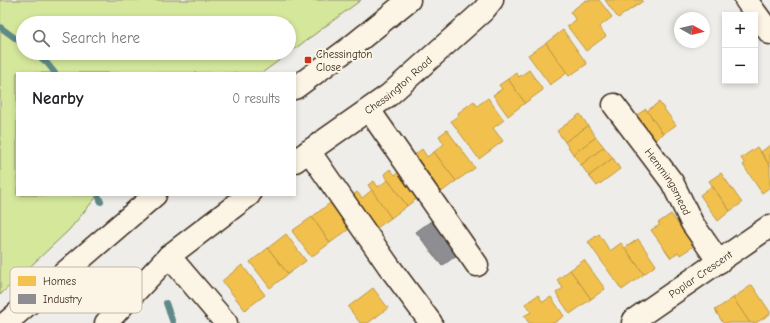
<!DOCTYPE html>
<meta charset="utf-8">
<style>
:root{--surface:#fff;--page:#f6f6f6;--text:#202124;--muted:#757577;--line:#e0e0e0}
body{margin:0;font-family:"Comic Neue",sans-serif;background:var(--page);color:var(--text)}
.controls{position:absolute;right:12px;top:12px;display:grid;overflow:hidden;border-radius:0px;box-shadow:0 2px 6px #0003}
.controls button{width:36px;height:36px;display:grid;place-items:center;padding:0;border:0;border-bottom:1px solid var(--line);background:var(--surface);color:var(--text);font:20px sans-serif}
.compass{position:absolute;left:674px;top:12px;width:36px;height:36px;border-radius:50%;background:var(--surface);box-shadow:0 2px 6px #0003;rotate:98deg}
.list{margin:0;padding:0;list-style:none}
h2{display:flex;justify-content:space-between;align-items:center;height:52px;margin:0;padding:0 16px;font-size:17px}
h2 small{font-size:13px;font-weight:400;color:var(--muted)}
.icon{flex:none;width:22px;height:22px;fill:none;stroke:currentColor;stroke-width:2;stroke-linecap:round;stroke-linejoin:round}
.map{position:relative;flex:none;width:770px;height:323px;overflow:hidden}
.search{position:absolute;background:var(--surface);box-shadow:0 2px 6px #0003;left:16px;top:16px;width:280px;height:44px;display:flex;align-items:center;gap:10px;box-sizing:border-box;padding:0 14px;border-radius:22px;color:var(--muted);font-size:15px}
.panel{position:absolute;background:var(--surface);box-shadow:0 2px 6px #0003;left:16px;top:72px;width:280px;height:124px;border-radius:0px}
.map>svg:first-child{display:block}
.green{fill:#d4e79b;stroke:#88885c;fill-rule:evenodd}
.homes{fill:#f2c14e;stroke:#bb9440}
.industry{fill:#8d8d92;stroke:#746f6f}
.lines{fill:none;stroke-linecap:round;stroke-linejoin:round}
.stream{stroke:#608a88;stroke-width:6}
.minor-casing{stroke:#3b2a1e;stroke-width:25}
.major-casing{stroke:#3b2a1e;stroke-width:25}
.minor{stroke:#fcf5e5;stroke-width:22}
.major{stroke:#fcf5e5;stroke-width:22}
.poi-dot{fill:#c8321e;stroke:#fcf5e5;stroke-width:1.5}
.labels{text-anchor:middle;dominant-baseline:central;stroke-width:4;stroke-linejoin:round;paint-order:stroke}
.poi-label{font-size:11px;fill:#3b2a1e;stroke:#fcf5e5;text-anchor:start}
.street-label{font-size:11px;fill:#3b2a1e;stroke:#fcf5e5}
.key{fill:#fcf5e5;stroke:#c2b8a9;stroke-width:1}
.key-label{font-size:11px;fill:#3b2a1e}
</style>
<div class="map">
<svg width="770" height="323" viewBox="0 0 770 323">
<rect width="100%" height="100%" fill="#eeede9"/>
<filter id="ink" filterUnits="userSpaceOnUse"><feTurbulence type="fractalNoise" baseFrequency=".025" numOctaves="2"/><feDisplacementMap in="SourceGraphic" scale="8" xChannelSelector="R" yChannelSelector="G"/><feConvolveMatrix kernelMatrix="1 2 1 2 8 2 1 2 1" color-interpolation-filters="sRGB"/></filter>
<g filter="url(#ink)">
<path class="green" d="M 0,0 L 361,0 L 262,73 L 17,73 L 17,195 L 98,195 L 69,230 L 0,295 ZM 23,23 L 289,23 L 289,53 L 23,53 Z"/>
<g class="homes">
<path d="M 586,0 L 590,1 L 592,0 L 599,0 L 612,17 L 599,27 L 606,36 L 586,51 L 567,26 L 576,20 L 570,12 Z"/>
<path d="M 605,0 L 642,0 L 643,1 L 618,18 Z"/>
<path d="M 563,30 L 587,64 L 569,76 L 546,43 Z"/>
<path d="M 546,43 L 567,73 L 550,85 L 528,55 Z"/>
<path d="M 529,70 L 543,90 L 525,103 L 508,79 L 516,73 L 519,77 Z"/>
<path d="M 508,79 L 525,103 L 508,116 L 493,95 L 502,89 L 499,85 Z"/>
<path d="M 488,98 L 504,120 L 493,128 L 503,141 L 479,159 L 451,121 L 459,115 L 458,113 L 474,101 L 477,106 Z"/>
<path d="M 659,102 L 676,125 L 663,134 L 647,111 Z"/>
<path d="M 646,109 L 663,134 L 652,142 L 634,117 Z"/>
<path d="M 580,114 L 588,126 L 565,142 L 557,131 Z"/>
<path d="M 588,126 L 596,137 L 573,154 L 565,142 Z"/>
<path d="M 447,130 L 475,168 L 456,181 L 434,152 L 444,144 L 439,136 Z"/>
<path d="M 596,137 L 604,147 L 581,165 L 573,154 Z"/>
<path d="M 770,145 L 770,166 L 761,152 Z"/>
<path d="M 604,147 L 613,158 L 589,176 L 581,165 Z"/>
<path d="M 757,147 L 770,166 L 770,187 L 762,193 L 743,165 L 745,164 L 741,158 Z"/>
<path d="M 422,149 L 427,157 L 434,152 L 456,181 L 440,193 L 413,156 Z"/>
<path d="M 613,158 L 620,169 L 597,186 L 589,176 Z"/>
<path d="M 390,169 L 395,175 L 402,169 L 422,195 L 407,206 L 384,174 Z"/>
<path d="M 721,173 L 742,203 L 730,211 L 709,181 Z"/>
<path d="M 388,180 L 407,206 L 391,218 L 368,185 L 374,181 L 378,187 Z"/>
<path d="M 712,186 L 730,211 L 718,221 L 700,195 Z"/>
<path d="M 372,190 L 391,218 L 374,230 L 351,197 L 357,192 L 362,198 Z"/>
<path d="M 330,203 L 349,229 L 330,243 L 312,217 Z"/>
<path d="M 671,214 L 694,246 L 680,255 L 678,252 L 671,258 L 651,230 L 660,225 L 658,223 Z"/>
<path d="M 312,217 L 330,243 L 311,257 L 292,231 Z"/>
<path d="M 286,234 L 306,261 L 288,274 L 268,248 Z"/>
<path d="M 599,234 L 610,251 L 621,243 L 644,274 L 622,290 L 588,242 Z"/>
<path d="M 638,239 L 656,265 L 644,274 L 625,248 Z"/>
<path d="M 268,248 L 288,274 L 270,288 L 250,262 Z"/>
<path d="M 584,260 L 605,289 L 591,299 L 570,270 Z"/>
<path d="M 242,265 L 265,295 L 245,310 L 222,281 Z"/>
<path d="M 570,270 L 591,299 L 570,314 L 556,293 L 563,288 L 557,280 Z"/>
<path d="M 752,285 L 770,312 L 770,314 L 756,323 L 750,323 L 733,298 Z"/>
<path d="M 373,288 L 388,308 L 368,323 L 360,323 L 348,307 Z"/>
<path d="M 538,295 L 543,302 L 551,297 L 564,316 L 554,323 L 529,323 L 524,316 L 531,312 L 525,304 Z"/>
<path d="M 733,298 L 750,323 L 723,323 L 715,310 Z"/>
</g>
<path class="industry" d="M 431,221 L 457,255 L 442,266 L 416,232 Z"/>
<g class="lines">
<g class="stream">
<path d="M 0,27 L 23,44"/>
<path d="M 35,53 L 47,63 L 55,73"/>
<path d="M 98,195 L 101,202"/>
<path d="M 166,303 L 173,323"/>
</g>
<defs>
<g id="minor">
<path d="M 746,0 L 770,33"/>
<path id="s1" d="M 614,105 L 672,182 L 692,223 L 719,262"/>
<path d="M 369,110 L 477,265"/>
<path d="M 309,151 L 388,265 L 431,323"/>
<path d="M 169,256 L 226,323"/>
<path id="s2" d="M 633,323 L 634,320 L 770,226"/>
</g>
<g id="major">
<path d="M 295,88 L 352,46 L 409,0"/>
<path id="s3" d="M 295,161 L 389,95 L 483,11 L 492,0"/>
<path d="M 6,323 L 155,195"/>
<path d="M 106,323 L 169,256 L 249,195"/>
</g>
</defs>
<use href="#minor" class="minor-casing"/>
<use href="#major" class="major-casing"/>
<use href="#minor" class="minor"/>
<use href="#major" class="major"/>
</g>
</g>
<rect class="poi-dot" x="304" y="56" width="8" height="8" rx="2"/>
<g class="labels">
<g class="poi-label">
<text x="316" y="54">Chessington<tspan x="316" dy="13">Close</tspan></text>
</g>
<g class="street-label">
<text stroke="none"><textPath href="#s3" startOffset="128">Chessington Road</textPath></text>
<text stroke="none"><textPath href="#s1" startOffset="94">Hemmingsmead</textPath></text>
<text stroke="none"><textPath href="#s2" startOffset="84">Poplar Crescent</textPath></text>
</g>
</g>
<rect x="10" y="267" width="132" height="46" rx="6" class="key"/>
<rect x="18" y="276" width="18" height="10" fill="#f2c14e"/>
<rect x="18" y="294" width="18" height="10" fill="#8d8d92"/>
<g class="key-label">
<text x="43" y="285">Homes</text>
<text x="43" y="303">Industry</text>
</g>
</svg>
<div class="controls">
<button>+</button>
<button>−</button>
</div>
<svg class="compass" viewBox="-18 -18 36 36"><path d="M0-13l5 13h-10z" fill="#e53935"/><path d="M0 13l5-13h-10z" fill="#757577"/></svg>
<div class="search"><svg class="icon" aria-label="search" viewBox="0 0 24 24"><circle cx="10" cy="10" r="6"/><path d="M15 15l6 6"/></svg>Search here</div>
<section class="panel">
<h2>Nearby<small>0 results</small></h2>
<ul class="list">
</ul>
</section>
</div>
